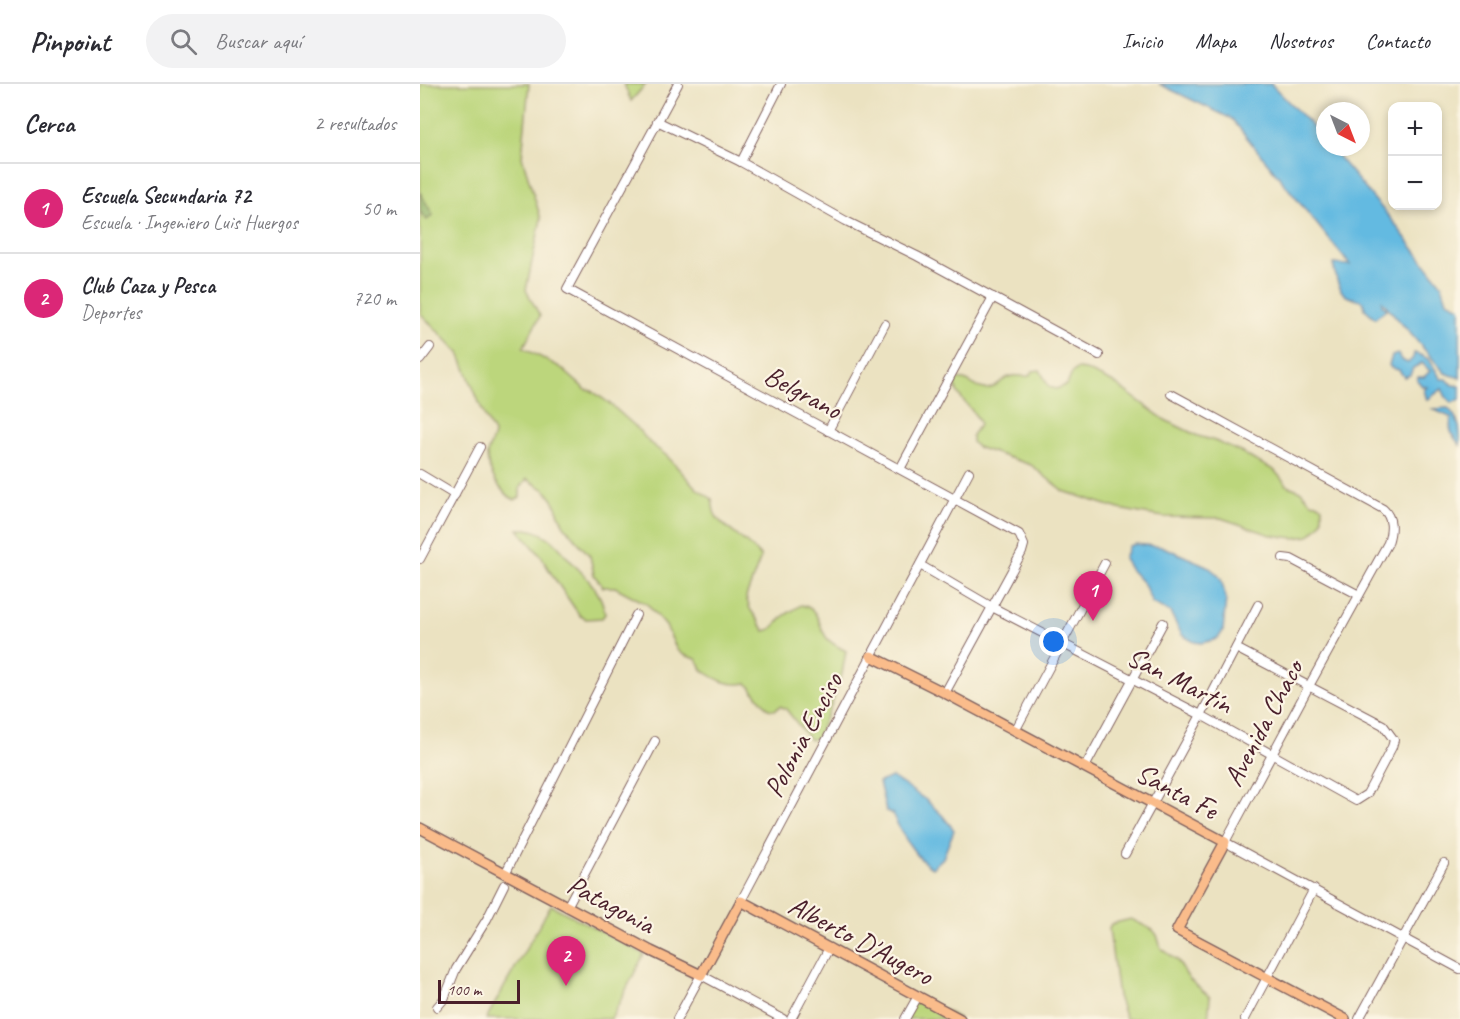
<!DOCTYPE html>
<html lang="es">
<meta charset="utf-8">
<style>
:root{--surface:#fff;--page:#f2f2f3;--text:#2b2b33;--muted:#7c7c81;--line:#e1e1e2;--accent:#db2777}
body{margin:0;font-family:Caveat,sans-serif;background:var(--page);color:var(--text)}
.controls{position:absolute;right:18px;top:18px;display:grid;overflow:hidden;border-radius:12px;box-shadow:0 3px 9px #0003}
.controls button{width:54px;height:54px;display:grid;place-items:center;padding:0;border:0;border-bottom:2px solid var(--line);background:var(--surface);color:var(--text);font:30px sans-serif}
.compass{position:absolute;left:896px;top:18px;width:54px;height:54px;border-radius:50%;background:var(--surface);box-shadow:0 3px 9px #0003;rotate:138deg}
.scale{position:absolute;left:18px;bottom:15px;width:82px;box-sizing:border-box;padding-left:6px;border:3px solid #4a1f2b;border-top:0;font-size:16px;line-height:21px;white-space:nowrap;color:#4a1f2b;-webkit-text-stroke:4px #fcf5e5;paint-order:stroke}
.you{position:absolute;left:634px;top:558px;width:21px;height:21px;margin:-15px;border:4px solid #fff;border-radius:50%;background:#1a73e8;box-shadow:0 0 0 9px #1a73e833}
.badge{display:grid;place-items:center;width:39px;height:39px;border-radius:50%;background:var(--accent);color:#fff;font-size:20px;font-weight:700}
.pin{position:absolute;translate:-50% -50px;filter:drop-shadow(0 2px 3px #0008)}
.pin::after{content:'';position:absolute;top:32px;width:21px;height:18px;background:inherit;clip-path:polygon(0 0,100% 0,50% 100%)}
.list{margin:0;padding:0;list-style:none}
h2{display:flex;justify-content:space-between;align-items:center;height:78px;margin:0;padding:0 24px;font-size:26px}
h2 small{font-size:20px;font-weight:400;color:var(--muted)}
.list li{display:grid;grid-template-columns:39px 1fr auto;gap:18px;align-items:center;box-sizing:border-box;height:90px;padding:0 24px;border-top:2px solid var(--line)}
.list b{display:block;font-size:22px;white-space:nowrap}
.list p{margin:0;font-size:20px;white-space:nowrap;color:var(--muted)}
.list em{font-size:20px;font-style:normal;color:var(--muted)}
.icon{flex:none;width:33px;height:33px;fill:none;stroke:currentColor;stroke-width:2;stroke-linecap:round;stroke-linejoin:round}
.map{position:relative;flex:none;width:1040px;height:935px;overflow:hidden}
header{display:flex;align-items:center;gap:36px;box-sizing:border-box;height:84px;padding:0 30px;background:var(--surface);border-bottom:2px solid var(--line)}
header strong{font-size:28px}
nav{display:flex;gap:33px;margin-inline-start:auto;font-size:21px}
.search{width:420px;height:54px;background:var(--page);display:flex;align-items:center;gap:15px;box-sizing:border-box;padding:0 21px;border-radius:33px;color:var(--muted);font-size:22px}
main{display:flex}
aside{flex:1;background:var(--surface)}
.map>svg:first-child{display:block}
.green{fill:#bcd67c;stroke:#837a54;stroke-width:1.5}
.forest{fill:#95b76c;stroke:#706b4c;stroke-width:1.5}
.water{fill:#64bae1;stroke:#576c86;stroke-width:1.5}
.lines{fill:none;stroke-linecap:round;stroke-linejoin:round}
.minor-casing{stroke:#826360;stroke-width:10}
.major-casing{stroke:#826360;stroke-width:12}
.minor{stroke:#fff;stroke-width:8}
.major{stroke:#fabc8b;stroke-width:9}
.labels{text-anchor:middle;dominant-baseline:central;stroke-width:4.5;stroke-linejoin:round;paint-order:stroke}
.street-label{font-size:28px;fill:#4a1f2b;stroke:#fcf5e5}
</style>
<header>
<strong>Pinpoint</strong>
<div class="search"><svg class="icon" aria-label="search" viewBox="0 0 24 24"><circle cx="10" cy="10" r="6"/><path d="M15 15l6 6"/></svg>Buscar aquí</div>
<nav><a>Inicio</a><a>Mapa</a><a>Nosotros</a><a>Contacto</a></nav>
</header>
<main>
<aside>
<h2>Cerca<small>2 resultados</small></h2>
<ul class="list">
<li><span class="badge">1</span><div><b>Escuela Secundaria 72</b><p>Escuela · Ingeniero Luis Huergos</p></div><em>50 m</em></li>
<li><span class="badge">2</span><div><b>Club Caza y Pesca</b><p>Deportes</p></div><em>720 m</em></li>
</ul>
</aside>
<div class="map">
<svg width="1040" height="935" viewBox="0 0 1040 935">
<rect width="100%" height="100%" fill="#fcf5e5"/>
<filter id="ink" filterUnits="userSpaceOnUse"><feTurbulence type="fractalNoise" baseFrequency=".0167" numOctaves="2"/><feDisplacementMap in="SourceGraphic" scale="12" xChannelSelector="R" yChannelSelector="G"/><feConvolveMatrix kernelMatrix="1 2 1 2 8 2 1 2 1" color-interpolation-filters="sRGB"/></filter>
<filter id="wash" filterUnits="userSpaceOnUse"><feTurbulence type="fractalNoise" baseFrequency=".008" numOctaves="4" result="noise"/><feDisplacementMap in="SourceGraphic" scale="24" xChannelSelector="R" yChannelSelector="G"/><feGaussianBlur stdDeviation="1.35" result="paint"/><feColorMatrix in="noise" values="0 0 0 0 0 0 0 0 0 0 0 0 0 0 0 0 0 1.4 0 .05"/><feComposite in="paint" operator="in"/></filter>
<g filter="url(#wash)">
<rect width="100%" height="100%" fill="#ebe2c1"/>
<g class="green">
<path d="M 0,0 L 109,0 L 102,73 L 121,135 L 106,206 L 120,232 L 103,264 L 140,283 L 166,306 L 172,307 L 189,319 L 215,342 L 230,359 L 247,372 L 276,404 L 292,415 C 293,420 293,426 295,430 C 301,444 329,456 341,473 L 326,513 L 330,525 L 345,547 L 351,545 L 365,531 L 381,521 C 399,524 398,540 406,553 C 411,560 419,563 426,567 L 422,590 L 412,619 L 397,654 L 390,656 L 366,625 L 360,622 L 355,626 L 348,625 L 327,599 C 309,603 297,596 282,586 L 280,580 L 276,575 L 264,571 L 257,566 L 246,542 L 227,520 L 195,503 L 183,503 L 174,491 L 170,472 L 144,442 L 133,416 L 125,406 L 107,395 L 100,404 L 100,413 L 95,416 C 81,410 68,388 67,372 C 67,364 74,357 74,349 L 65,333 L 39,269 L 0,229 Z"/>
<path d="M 204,0 L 226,0 L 211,17 Z"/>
<path d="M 657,285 L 666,286 L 694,299 L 745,336 L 778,352 L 795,357 L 823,369 L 834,376 L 854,386 L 868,402 L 881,407 L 891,418 L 897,419 L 902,423 L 902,436 L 899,442 L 889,452 L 874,454 L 851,451 L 801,434 L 744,433 L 725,430 L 699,425 L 643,407 L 611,381 L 557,363 L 552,358 L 552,351 L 560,340 C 555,324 533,313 535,296 C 550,293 555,306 567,305 C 576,304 581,296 589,293 C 595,290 602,293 609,292 L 613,287 L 620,286 L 629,303 L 636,305 L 647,301 L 652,289 Z"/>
<path d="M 98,445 C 109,444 121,448 129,454 C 137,460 143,468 149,475 C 164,492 182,506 185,530 L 182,534 L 166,535 L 160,532 L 132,491 L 121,472 Z"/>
<path d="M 131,821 L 224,870 L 191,935 L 66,935 Z"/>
<path d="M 711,835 L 733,846 L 737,851 L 741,864 L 757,876 L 769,895 L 790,913 L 788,935 L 706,935 L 698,912 L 689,845 L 691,840 Z"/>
<path d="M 498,912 L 540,935 L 485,935 Z"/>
</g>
<path class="forest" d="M 0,108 L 13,131 L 7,136 L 0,128 Z"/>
<g class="water">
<path d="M 739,0 L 851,0 L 899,49 L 905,56 L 905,63 L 910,63 L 971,135 L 1022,201 L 1027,217 L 1040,223 L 1040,294 L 1025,289 L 962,217 L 962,221 L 967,225 L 955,234 L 945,225 C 944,210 930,218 923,209 C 916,200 916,190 913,180 L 930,181 L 812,35 Z"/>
<path d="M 994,269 C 1015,275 1010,280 1021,295 L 1027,295 L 1032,301 L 1040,302 L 1040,315 L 1032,319 L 1026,313 L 1022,305 L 1007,316 L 1004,306 L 1007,303 L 1002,302 L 997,296 L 998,293 L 1004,293 L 1010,287 L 1002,279 L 993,284 L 990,291 L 984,293 L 979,286 L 971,284 L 969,281 L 972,272 L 978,270 L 981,276 L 988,279 L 993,274 Z"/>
<path d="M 1028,324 C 1040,336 1040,345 1040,361 C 1033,352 1027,346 1032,334 L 1013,325 Z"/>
<path d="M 716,460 L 743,463 L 787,482 L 797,490 L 801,495 L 806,514 L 803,547 L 799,553 L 794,556 L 781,559 L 774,558 L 762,551 L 750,528 L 732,519 L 724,500 L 710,485 L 704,474 L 709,462 Z"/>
<path d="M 472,693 L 506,716 L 522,731 L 534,746 L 523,774 L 512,784 C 495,774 480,747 472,729 L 466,727 L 459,698 Z"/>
</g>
</g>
<g filter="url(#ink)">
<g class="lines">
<defs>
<g id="minor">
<path d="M 258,0 L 147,205 L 599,450 L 604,461 L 602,468 L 525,609"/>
<path d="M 237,37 L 321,78 L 426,137 L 497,172 L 679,271"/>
<path d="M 321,78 L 361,0"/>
<path d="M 0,276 L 10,263"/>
<path d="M 751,310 L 963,425 C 973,434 972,446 968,459 L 889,602 L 805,758 L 1040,885"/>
<path d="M 408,347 L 465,240"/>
<path d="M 480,385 L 573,213"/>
<path d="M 0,390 L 35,411"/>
<path d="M 863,474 L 871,475 L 939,511"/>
<path d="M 0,475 L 60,363"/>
<path d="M 500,481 L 572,523 L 781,631 L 936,717 L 947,710 L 972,663 L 974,656 L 963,641 L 816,564"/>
<path d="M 595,647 L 685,479"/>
<path d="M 665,683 L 743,539"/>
<path d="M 705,770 L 781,631 L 838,521"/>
<path d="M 85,790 L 216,531"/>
<path d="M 321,817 L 549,388"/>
<path d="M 147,823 L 235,657"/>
<path d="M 17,923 L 24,915 L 36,885 L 67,835 L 84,801"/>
<path d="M 257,935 L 281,891 L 363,935"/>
<path d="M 371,935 L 409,864"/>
<path d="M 485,935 L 498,912"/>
<path d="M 825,935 L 894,805"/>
<path d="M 939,935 L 1024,779"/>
</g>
<g id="major">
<path d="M 451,572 L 525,609 L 805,758 L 757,846 L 925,935"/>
<path d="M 0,744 L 231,867 L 281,891 L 321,817 L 540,935"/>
</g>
</defs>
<use href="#minor" class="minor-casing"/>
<use href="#major" class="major-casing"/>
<use href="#minor" class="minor"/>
<use href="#major" class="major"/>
</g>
</g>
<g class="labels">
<g class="street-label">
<text transform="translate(383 308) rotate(28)">Belgrano</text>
<text transform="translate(760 596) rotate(27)">San Martín</text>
<text transform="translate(843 639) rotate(-62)">Avenida Chaco</text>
<text transform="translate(383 651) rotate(-62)">Polonia Enciso</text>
<text transform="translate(757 707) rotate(28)">Santa Fe</text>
<text transform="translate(191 820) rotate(28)">Patagonia</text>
<text transform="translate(441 856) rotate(28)">Alberto D'Augero</text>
</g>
</g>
</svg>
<div class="controls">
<button>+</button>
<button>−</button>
</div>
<svg class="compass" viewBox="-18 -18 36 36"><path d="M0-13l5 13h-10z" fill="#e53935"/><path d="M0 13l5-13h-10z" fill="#7c7c81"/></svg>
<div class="scale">100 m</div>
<div class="you"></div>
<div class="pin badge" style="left:673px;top:537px">1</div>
<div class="pin badge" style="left:146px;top:902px">2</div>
</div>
</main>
